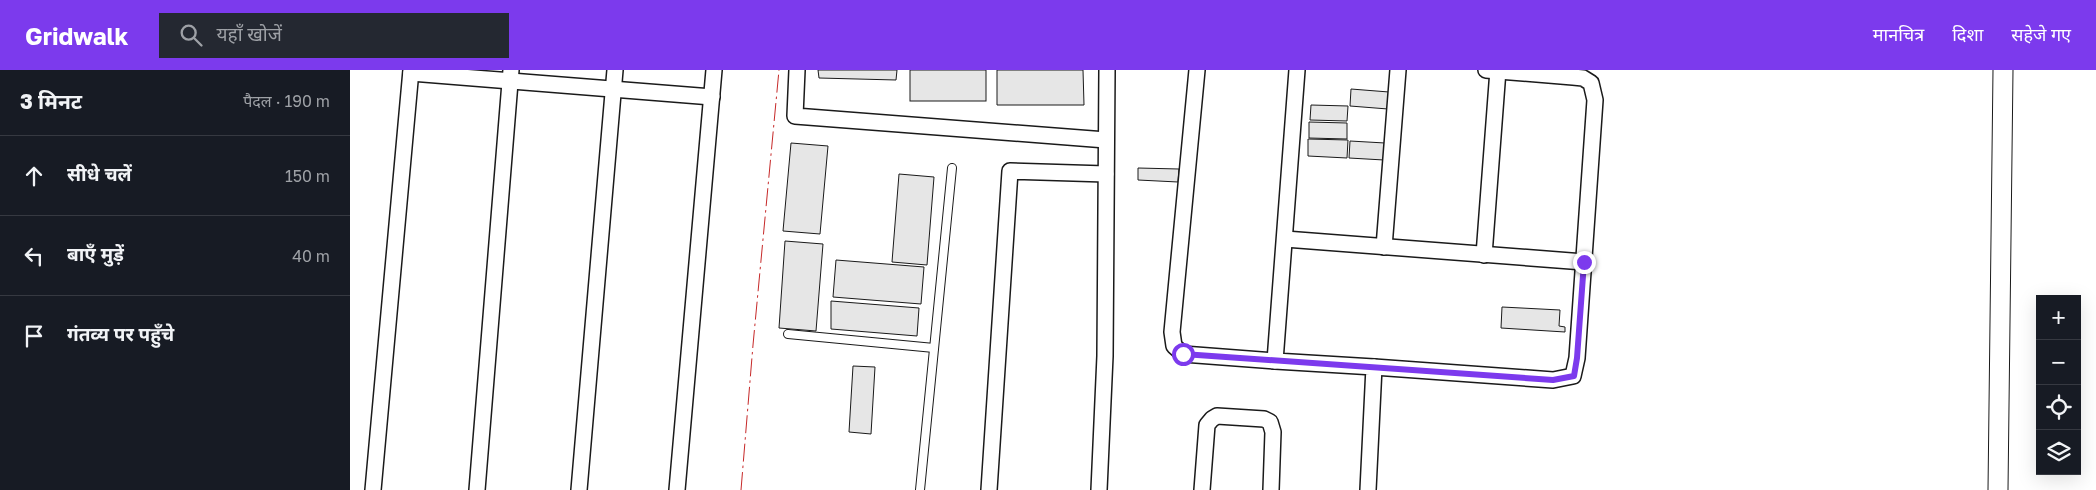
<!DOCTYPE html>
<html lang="hi">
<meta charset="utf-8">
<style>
:root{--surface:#171b24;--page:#242831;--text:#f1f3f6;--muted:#9ea1a6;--line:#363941;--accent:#7c3aed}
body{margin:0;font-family:"Golos Text","Noto Sans Devanagari",sans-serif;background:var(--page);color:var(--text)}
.controls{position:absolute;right:15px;bottom:15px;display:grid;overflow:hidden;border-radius:0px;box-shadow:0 5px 20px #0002}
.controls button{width:45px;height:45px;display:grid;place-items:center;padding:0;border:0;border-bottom:1px solid var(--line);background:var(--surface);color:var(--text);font:25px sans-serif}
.stop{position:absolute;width:15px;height:15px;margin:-11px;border:4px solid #7c3aed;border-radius:50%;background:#fff}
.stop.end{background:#7c3aed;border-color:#fff;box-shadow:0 1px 5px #0008}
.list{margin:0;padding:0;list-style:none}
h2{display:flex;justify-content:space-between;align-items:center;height:65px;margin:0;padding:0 20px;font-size:21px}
h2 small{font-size:16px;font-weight:400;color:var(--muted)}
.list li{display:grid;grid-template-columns:32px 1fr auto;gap:15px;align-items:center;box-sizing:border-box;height:80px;padding:0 20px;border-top:1px solid var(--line)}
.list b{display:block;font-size:19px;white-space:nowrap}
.list em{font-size:16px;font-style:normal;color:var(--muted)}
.icon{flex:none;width:28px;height:28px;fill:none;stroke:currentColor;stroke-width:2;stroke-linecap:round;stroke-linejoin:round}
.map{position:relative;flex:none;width:1746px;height:420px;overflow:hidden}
header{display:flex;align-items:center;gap:30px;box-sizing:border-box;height:70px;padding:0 25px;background:var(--accent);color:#fff}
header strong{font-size:24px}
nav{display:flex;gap:28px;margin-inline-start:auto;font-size:18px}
.search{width:350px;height:45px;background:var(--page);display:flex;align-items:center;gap:12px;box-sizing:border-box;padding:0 18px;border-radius:0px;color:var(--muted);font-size:19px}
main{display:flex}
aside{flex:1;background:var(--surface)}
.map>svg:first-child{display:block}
.building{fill:#e6e6e6;stroke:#1a1a1a}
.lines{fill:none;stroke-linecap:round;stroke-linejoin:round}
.service-casing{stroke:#1a1a1a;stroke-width:10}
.minor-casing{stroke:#1a1a1a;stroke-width:18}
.tertiary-casing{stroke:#1a1a1a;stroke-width:21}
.service{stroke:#fff;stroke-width:8}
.minor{stroke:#fff;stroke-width:15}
.tertiary{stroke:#fff;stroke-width:19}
.power{stroke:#c62828;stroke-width:1;stroke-dasharray:18 4 2.5 4;stroke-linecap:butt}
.route{stroke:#7c3aed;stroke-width:6}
</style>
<header>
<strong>Gridwalk</strong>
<div class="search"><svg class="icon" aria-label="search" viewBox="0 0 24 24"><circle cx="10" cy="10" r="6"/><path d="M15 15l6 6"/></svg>यहाँ खोजें</div>
<nav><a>मानचित्र</a><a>दिशा</a><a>सहेजे गए</a></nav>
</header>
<main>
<aside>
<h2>3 मिनट<small>पैदल · 190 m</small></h2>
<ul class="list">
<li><svg class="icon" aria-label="ahead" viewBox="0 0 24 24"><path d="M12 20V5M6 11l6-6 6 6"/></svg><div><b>सीधे चलें</b></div><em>150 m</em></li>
<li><svg class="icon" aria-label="left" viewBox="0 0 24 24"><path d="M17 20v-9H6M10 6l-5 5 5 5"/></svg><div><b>बाएँ मुड़ें</b></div><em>40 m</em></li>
<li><svg class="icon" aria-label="arrive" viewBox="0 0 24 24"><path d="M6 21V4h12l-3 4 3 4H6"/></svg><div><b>गंतव्य पर पहुँचे</b></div></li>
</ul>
</aside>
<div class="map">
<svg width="1746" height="420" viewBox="0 0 1746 420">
<rect width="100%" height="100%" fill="#fff"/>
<g class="building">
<path d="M 468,0 L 547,0 L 546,10 L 469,8 Z"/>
<rect x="560" y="0" width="76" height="31"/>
<path d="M 647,0 L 733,0 L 734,35 L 647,35 Z"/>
<path d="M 1001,19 L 1039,22 L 1038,39 L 1000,36 Z"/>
<path d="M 961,35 L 998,36 L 997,51 L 960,50 Z"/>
<path d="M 959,52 L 997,53 L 997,69 L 959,68 Z"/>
<path d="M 958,69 L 998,70 L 997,88 L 958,86 Z"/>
<path d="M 1000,71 L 1035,73 L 1034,90 L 999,88 Z"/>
<path d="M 441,73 L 478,76 L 470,164 L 433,161 Z"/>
<path d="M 788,98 L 829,99 L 828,112 L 788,110 Z"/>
<path d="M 549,104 L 584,107 L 577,195 L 542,192 Z"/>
<path d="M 435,171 L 473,174 L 466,261 L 429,258 Z"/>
<path d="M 486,190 L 574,197 L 571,234 L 483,227 Z"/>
<path d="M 481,231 L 569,238 L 567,266 L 481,259 Z"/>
<path d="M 1152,237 L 1210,240 L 1209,256 L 1215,257 L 1215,262 L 1151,258 Z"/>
<path d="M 503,296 L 525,297 L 521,364 L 499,362 Z"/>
</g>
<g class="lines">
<defs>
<g id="service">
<path d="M 438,264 L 584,278"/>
<path d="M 570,420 L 602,98"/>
</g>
<g id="minor">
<path d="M 447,0 L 445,46 L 756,70"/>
<path d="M 847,0 L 822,262 L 824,276 L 833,284 L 925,291"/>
<path d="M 947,0 L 925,291 L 1024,297 L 1018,420"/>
<path d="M 61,3 L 362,27"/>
<path d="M 935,169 L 1234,192"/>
<path d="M 1034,177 L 1048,0"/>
<path d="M 1134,185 L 1148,0"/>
<path d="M 1024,297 L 1203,310 L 1223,306 L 1227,288 L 1245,30 L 1241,13 L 1233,8 L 1223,7 L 1136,0"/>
<path d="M 23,420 L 61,0"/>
<path d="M 127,420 L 161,0"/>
<path d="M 229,420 L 265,0"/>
<path d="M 327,420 L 364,0"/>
<path d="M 639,420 L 660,101 L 756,104"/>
<path d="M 749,420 L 755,286 L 757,0"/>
<path d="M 852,420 L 857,355 L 862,349 L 867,346 L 914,349 L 920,352 L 923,362 L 921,420"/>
</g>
<path id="tertiary" d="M 1648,420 L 1653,0"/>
</defs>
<use href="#service" class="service-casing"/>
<use href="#minor" class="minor-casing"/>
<use href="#tertiary" class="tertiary-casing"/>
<use href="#service" class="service"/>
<use href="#minor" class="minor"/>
<use href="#tertiary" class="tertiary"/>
<path class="power" d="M 391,420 L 403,275 L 429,0"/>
</g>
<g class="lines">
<path class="route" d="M 833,284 L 1203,310 L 1224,306 L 1227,288 L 1234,192"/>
</g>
</svg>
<div class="controls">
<button>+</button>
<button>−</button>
<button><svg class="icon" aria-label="locate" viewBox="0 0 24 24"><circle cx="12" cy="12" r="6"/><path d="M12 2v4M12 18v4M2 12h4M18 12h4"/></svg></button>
<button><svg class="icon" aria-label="layers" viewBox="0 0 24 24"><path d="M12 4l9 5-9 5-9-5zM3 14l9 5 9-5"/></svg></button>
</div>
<div class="stop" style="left:833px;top:284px"></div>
<div class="stop end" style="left:1234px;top:192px"></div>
</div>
</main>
